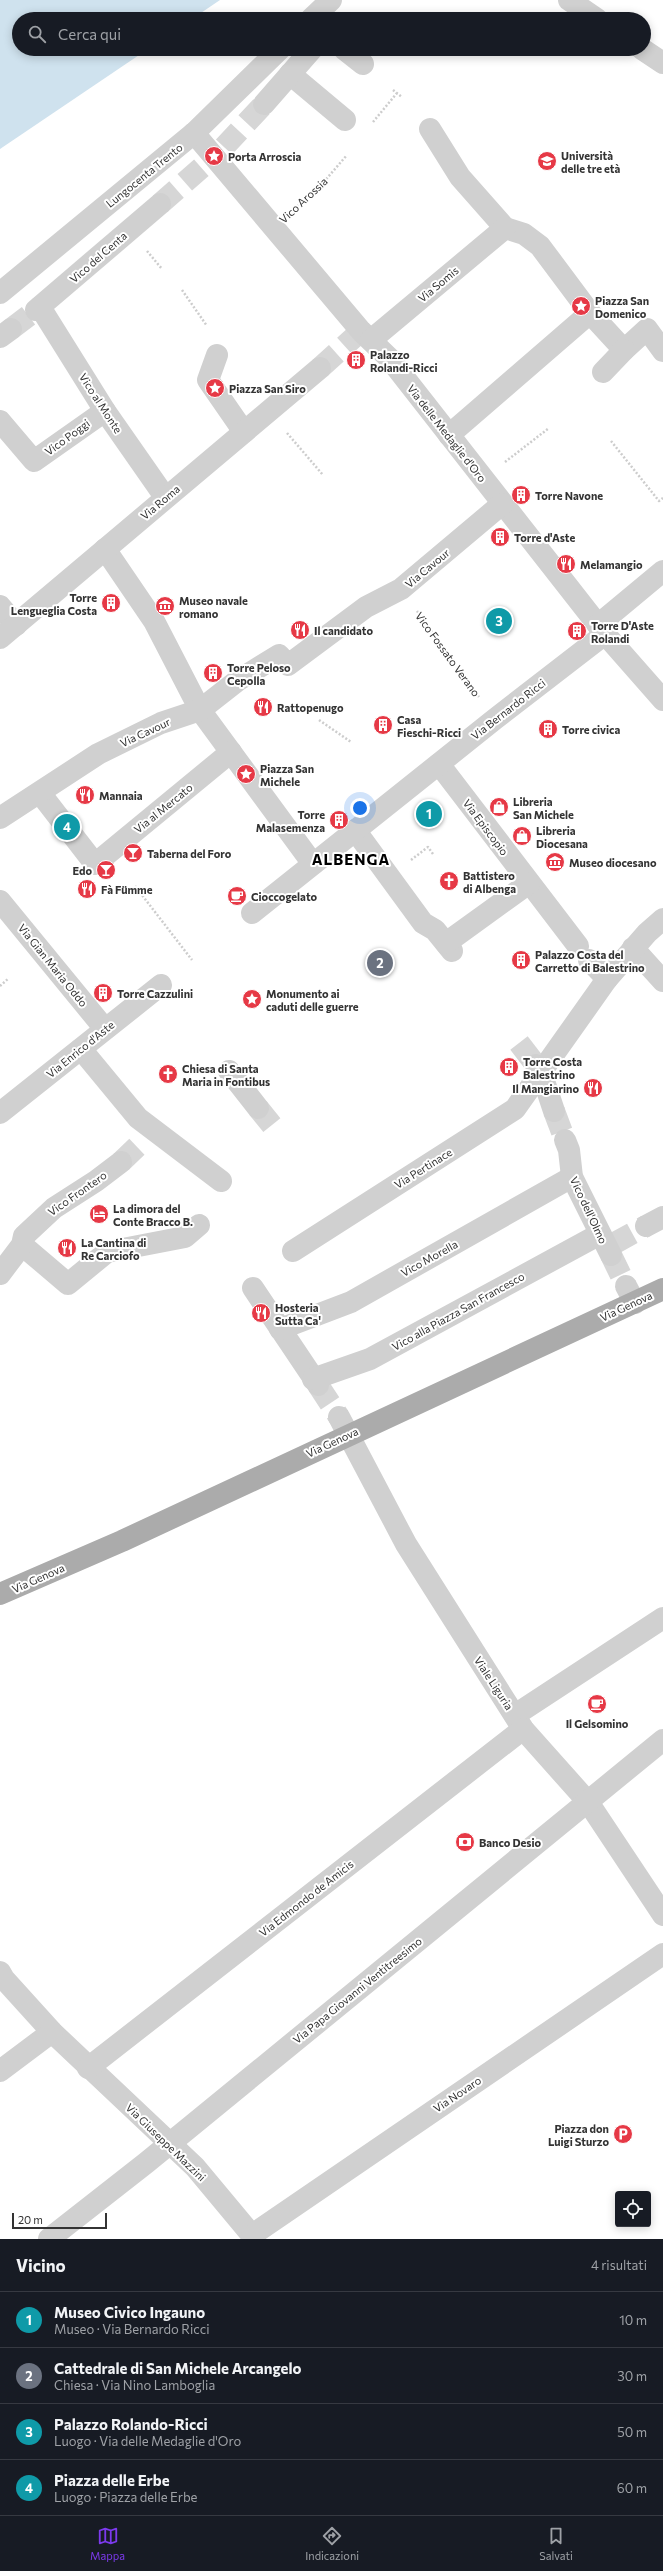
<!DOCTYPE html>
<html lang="it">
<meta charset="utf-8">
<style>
:root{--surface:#171b24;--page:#20242c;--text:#f1f3f6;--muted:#9ea1a6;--line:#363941;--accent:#7c3aed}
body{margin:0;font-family:Commissioner,sans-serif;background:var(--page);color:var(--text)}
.controls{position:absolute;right:12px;bottom:12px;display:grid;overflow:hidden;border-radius:4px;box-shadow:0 2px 10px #0003}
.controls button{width:36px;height:36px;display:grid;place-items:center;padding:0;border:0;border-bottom:1px solid var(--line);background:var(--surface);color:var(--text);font:20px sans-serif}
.scale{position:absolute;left:12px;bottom:10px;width:95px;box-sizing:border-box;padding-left:4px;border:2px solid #333;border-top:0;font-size:11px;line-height:14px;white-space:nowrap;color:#333;-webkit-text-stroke:3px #fff;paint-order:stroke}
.you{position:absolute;left:360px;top:808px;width:14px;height:14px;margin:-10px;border:3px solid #fff;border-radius:50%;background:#1a73e8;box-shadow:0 0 0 6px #1a73e833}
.badge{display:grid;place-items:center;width:26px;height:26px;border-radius:50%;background:var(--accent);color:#fff;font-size:13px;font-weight:700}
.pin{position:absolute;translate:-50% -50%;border:2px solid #fff;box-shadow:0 1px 4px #0006}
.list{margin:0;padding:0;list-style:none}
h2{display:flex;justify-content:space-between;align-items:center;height:52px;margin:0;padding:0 16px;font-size:17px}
h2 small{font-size:13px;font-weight:400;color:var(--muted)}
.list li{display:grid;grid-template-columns:26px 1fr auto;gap:12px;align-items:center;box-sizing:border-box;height:56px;padding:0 16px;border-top:1px solid var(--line)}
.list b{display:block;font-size:15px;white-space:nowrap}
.list p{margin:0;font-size:13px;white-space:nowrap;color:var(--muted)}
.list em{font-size:13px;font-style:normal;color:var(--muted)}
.icon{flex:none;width:22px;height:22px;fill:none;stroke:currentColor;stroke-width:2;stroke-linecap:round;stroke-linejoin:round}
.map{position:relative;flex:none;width:663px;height:2239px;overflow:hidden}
.search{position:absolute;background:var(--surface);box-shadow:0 2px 10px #0003;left:12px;right:12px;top:12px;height:44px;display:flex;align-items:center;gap:10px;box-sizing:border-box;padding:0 14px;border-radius:22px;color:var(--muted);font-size:15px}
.sheet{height:276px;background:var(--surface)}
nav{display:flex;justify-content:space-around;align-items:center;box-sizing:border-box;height:56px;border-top:1px solid var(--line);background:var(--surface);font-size:11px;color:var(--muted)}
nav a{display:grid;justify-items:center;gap:2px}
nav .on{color:var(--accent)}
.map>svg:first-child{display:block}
.water{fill:#cfe2ee}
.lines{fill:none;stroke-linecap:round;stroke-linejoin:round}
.minor-tunnel{stroke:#d6d6d6;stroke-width:22;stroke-dasharray:22 11;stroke-linecap:butt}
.path{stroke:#cdcdcd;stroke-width:2.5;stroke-dasharray:2 2;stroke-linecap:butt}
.minor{stroke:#d0d0d0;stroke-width:22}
.major{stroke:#ababab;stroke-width:22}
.labels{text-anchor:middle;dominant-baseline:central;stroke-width:4;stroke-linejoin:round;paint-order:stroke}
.poi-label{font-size:11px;font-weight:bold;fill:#333;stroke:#fff;text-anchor:start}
.street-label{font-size:11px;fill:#333;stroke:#fff}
.district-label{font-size:15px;font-weight:bold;letter-spacing:1px;fill:#000;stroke:#fff}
</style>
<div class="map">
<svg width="663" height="2239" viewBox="0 0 663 2239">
<rect width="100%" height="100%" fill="#fff"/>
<path class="water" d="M 0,0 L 220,0 L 192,19 L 19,19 L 19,49 L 148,49 L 0,149 Z"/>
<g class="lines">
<g class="minor-tunnel">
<path d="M 224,147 L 264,104"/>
<path d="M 160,204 L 209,161"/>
<path d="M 11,329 L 36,310"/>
<path d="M 320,368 L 361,331"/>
<path d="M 519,1043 L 536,1065"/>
<path d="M 258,1108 L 275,1129"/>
<path d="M 554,1111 L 565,1140"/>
<path d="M 121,1162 L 143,1141"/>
<path d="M 613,1244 L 646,1226"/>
<path d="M 611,1255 L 626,1286"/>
<path d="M 318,1385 L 339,1417"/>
</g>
<g class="path">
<path d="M 393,90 L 402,97"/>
<path d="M 373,122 L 397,93"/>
<path d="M 294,209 L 316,191 L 347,155"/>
<path d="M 147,251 L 162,269"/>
<path d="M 182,290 L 207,326"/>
<path d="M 287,433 L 323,475"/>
<path d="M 611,441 L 659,501 L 663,498"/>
<path d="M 505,462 L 549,428"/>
<path d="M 417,611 L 479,697"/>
<path d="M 319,720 L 351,742"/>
<path d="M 411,860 L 428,847 L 433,854"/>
<path d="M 135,886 L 192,960"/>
<path d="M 0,986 L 9,978"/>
</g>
<g class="minor">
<path d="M 569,0 L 597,19"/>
<path d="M 311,19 L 331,0"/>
<path d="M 344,49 L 363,64"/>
<path d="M 642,49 L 663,63"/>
<path d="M 290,74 L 345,120"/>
<path d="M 264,104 L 312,49"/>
<path d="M 430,129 L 460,177 L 505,228"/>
<path d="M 194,133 L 361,331 L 389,358 L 605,634 L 663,700"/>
<path d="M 505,228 L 524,234 L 540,246 L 590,313 L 624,350 L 647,329 L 663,351"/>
<path d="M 0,293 L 194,133 L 280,49"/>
<path d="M 40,307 L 105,411 L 165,497"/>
<path d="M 36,310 L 160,204"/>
<path d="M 0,337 L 11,329"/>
<path d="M 371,340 L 505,228"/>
<path d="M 217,355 L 208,380 L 244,432"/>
<path d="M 603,372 L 624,350"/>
<path d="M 0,421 L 34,461 L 105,411"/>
<path d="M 449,435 L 590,313"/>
<path d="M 105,549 L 154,621 L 200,710 L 313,864"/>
<path d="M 0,606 L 16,625"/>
<path d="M 598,625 L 663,571"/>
<path d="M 0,638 L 320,368"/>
<path d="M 439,764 L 578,946"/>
<path d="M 40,793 L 95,864 L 231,752"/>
<path d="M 0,818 L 98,754 L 161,723 L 200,710 L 237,681 L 279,655 L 288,665 L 366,607 L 401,589 L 502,504"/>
<path d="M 355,830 L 423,923 L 435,930 L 452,951"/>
<path d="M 0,901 L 105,1029"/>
<path d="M 252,913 L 495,719 L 605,634"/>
<path d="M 446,943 L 529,883"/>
<path d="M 633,948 L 663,981"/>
<path d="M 589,960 L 607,979"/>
<path d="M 81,1049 L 138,1118 L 221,1181"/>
<path d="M 536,1065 L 541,1072 L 554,1111"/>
<path d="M 229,1071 L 258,1108"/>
<path d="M 0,1113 L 161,985"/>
<path d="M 565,1140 L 569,1150 L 572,1177 L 611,1255"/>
<path d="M 646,1226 L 663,1217"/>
<path d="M 22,1245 L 68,1284 L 107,1252 L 185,1237 L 199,1225"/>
<path d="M 293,1251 L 515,1109 L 607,979 L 647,933 L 663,919"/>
<path d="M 0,1274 L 22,1245 L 24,1236 L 54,1208 L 96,1181 L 121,1162"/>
<path d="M 626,1286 L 635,1303"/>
<path d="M 253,1288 L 318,1385"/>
<path d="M 280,1329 L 351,1302 L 572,1177"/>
<path d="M 313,1379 L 370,1359 L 600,1234"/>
<path d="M 339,1417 L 406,1544 L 523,1729 L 588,1802 L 663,1915"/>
<path d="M 515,1715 L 663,1618"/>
<path d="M 0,1972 L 4,1979 L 52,2032 L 195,2167 L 255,2239"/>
<path d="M 88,2068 L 523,1729"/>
<path d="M 0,2071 L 52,2032"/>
<path d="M 252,2235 L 663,1954"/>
<path d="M 49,2239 L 146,2163 L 663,1740"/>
</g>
<path class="major" d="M 0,1594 L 122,1541 L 663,1289"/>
</g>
<defs>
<symbol id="sight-disc" viewBox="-11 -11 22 22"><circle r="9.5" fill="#e63946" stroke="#fff"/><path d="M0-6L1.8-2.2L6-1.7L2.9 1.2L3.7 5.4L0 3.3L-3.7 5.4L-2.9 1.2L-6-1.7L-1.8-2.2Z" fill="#fff"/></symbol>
<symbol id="university-disc" viewBox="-11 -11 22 22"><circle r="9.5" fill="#e63946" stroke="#fff"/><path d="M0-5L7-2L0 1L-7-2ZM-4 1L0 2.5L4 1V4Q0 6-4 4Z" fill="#fff"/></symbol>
<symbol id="building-disc" viewBox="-11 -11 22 22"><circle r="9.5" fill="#e63946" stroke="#fff"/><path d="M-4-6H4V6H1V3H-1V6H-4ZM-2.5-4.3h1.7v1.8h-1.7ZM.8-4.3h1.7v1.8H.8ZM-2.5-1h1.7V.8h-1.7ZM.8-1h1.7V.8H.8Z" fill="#fff"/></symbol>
<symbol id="restaurant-disc" viewBox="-11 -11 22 22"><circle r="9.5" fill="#e63946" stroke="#fff"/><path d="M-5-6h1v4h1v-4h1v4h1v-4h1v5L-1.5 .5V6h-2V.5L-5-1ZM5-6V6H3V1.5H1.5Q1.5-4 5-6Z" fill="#fff"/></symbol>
<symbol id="museum-disc" viewBox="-11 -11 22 22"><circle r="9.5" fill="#e63946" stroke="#fff"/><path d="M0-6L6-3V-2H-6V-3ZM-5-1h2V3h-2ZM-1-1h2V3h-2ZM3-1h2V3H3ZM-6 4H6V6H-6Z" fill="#fff"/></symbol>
<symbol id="shop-disc" viewBox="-11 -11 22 22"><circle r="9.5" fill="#e63946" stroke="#fff"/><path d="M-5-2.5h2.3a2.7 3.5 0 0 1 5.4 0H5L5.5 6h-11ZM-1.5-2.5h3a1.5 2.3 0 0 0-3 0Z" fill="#fff"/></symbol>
<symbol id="bar-disc" viewBox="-11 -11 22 22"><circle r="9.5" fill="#e63946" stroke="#fff"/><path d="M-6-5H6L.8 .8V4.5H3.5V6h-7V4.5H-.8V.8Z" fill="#fff"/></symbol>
<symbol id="church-disc" viewBox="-11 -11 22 22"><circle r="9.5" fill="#e63946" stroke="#fff"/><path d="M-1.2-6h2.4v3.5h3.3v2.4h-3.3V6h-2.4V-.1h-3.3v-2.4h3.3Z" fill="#fff"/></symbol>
<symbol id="cafe-disc" viewBox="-11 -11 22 22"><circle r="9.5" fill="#e63946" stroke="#fff"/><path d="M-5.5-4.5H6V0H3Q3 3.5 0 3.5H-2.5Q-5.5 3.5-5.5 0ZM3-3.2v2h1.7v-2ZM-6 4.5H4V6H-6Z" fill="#fff"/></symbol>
<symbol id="hotel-disc" viewBox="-11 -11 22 22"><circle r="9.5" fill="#e63946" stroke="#fff"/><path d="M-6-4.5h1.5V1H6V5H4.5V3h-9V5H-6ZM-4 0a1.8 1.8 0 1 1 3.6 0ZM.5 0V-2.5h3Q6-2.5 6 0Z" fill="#fff"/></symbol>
<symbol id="bank-disc" viewBox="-11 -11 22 22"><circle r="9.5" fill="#e63946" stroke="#fff"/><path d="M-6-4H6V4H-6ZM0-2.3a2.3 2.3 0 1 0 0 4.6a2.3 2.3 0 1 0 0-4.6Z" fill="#fff"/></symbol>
<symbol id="parking-disc" viewBox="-11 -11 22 22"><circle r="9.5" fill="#e63946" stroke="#fff"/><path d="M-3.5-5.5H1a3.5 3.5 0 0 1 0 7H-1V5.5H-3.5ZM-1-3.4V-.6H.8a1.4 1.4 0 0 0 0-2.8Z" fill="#fff"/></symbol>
</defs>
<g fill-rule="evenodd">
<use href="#sight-disc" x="203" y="145" width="22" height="22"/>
<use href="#university-disc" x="536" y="150" width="22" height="22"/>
<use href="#sight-disc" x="570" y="295" width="22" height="22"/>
<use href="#building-disc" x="345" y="349" width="22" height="22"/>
<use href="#sight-disc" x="204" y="377" width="22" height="22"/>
<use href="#building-disc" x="510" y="484" width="22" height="22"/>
<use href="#building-disc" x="489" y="526" width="22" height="22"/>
<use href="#restaurant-disc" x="555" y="553" width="22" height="22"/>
<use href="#building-disc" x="100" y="592" width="22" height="22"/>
<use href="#museum-disc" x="154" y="595" width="22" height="22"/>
<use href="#restaurant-disc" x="289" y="619" width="22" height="22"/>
<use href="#building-disc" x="566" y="620" width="22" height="22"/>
<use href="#building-disc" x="202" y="662" width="22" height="22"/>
<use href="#restaurant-disc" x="252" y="696" width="22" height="22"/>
<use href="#building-disc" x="372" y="714" width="22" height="22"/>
<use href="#building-disc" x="537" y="718" width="22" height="22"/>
<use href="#sight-disc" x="235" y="763" width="22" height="22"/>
<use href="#restaurant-disc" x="74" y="784" width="22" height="22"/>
<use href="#shop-disc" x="488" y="796" width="22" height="22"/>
<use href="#building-disc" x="328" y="809" width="22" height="22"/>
<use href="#shop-disc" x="511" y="825" width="22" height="22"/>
<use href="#bar-disc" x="122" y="842" width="22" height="22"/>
<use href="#museum-disc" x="544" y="851" width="22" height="22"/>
<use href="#bar-disc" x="95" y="859" width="22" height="22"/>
<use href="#church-disc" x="438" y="870" width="22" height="22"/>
<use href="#restaurant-disc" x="76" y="878" width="22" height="22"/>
<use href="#cafe-disc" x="226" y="885" width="22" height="22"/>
<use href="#building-disc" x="510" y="949" width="22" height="22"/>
<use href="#building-disc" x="92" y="982" width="22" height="22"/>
<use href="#sight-disc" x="241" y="988" width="22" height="22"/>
<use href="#building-disc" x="498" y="1056" width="22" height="22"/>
<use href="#church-disc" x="157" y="1063" width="22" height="22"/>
<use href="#restaurant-disc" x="582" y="1077" width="22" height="22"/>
<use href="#hotel-disc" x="88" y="1203" width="22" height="22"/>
<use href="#restaurant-disc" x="56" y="1237" width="22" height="22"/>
<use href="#restaurant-disc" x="250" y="1302" width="22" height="22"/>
<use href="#cafe-disc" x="586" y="1693" width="22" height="22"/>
<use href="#bank-disc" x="454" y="1831" width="22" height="22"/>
<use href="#parking-disc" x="612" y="2123" width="22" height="22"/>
</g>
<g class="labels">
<g class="poi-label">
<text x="561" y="155">Università<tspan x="561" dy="13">delle tre età</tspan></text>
<text x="228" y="156">Porta Arroscia</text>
<text x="595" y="300">Piazza San<tspan x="595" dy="13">Domenico</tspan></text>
<text x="370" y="354">Palazzo<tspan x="370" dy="13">Rolandi-Ricci</tspan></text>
<text x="229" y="388">Piazza San Siro</text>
<text x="535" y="495">Torre Navone</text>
<text x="514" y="537">Torre d'Aste</text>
<text x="580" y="564">Melamangio</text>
<text x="97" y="597" text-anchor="end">Torre<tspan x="97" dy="13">Lengueglia Costa</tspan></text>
<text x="179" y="600">Museo navale<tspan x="179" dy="13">romano</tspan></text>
<text x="591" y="625">Torre D'Aste<tspan x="591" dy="13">Rolandi</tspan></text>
<text x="314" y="630">Il candidato</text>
<text x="227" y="667">Torre Peloso<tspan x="227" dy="13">Cepolla</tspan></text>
<text x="277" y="707">Rattopenugo</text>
<text x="397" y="719">Casa<tspan x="397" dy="13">Fieschi-Ricci</tspan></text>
<text x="562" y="729">Torre civica</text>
<text x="260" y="768">Piazza San<tspan x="260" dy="13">Michele</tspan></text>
<text x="99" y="795">Mannaia</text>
<text x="513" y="801">Libreria<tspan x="513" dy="13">San Michele</tspan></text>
<text x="325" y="814" text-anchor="end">Torre<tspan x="325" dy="13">Malasemenza</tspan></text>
<text x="536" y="830">Libreria<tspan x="536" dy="13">Diocesana</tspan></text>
<text x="147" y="853">Taberna del Foro</text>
<text x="569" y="862">Museo diocesano</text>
<text x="92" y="870" text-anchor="end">Edo</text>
<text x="463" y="875">Battistero<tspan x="463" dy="13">di Albenga</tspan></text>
<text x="101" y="889">Fà Fümme</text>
<text x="251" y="896">Cioccogelato</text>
<text x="535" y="954">Palazzo Costa del<tspan x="535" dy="13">Carretto di Balestrino</tspan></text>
<text x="117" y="993">Torre Cazzulini</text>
<text x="266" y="993">Monumento ai<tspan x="266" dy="13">caduti delle guerre</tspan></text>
<text x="523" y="1061">Torre Costa<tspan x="523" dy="13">Balestrino</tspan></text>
<text x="182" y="1068">Chiesa di Santa<tspan x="182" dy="13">Maria in Fontibus</tspan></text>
<text x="579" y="1088" text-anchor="end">Il Mangiarino</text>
<text x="113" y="1208">La dimora del<tspan x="113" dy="13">Conte Bracco B.</tspan></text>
<text x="81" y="1242">La Cantina di<tspan x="81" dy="13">Re Carciofo</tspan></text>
<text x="275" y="1307">Hosteria<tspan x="275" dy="13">Sutta Ca'</tspan></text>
<text x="597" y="1723" text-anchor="middle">Il Gelsomino</text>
<text x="479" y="1842">Banco Desio</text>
<text x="609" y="2128" text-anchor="end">Piazza don<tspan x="609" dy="13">Luigi Sturzo</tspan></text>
</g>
<g class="street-label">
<text transform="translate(144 175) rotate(-39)">Lungocenta Trento</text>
<text transform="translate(303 200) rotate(-43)">Vico Arossia</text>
<text transform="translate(98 257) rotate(-41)">Vico del Centa</text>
<text transform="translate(438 284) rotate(-40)">Via Somis</text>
<text transform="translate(101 403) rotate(57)">Vico al Monte</text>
<text transform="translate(447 433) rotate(52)">Via delle Medaglie d'Oro</text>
<text transform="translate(67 437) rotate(-36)">Vico Poggi</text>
<text transform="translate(160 502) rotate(-40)">Via Roma</text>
<text transform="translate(427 568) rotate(-40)">Via Cavour</text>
<text transform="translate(448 654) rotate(54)">Vico Fossato Verano</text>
<text transform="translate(508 709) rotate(-38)">Via Bernardo Ricci</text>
<text transform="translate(145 732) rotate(-25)">Via Cavour</text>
<text transform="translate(163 808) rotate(-39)">Via al Mercato</text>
<text transform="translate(486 827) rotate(53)">Via Episcopio</text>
<text transform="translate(53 965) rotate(51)">Via Gian Maria Oddo</text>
<text transform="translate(80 1049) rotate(-39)">Via Enrico d'Aste</text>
<text transform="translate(423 1168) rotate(-32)">Via Pertinace</text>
<text transform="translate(77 1193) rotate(-35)">Vico Frontero</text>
<text transform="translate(589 1210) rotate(65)">Vico dell'Olmo</text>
<text transform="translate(429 1258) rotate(-29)">Vico Morella</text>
<text transform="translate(626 1306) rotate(-25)">Via Genova</text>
<text transform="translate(458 1311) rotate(-29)">Vico alla Piazza San Francesco</text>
<text transform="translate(332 1442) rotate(-25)">Via Genova</text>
<text transform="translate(38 1578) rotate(-24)">Via Genova</text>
<text transform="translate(494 1683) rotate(57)">Viale Liguria</text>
<text transform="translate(306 1898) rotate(-38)">Via Edmondo de Amicis</text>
<text transform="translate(357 1990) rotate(-39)">Via Papa Giovanni Ventitreesimo</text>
<text transform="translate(457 2094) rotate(-34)">Via Novaro</text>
<text transform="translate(166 2142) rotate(44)">Via Giuseppe Mazzini</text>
</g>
<g class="district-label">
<text x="351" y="859">ALBENGA</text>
</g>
</g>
</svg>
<div class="controls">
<button><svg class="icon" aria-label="locate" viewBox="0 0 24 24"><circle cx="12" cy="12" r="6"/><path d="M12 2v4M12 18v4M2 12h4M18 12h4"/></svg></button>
</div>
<div class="scale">20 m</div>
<div class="you"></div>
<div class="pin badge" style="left:429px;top:814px;background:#0f9aa8">1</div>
<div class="pin badge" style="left:380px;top:963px;background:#6b7280">2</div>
<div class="pin badge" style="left:499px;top:621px;background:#0f9aa8">3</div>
<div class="pin badge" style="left:67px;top:827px;background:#0f9aa8">4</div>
<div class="search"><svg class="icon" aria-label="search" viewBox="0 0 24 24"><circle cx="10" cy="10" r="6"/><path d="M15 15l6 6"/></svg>Cerca qui</div>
</div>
<section class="sheet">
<h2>Vicino<small>4 risultati</small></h2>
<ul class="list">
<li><span class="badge" style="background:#0f9aa8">1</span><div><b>Museo Civico Ingauno</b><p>Museo · Via Bernardo Ricci</p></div><em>10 m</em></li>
<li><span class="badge" style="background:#6b7280">2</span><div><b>Cattedrale di San Michele Arcangelo</b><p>Chiesa · Via Nino Lamboglia</p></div><em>30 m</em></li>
<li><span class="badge" style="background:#0f9aa8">3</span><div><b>Palazzo Rolando-Ricci</b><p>Luogo · Via delle Medaglie d'Oro</p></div><em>50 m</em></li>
<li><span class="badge" style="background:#0f9aa8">4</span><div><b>Piazza delle Erbe</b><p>Luogo · Piazza delle Erbe</p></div><em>60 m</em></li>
</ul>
</section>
<nav>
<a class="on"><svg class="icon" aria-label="map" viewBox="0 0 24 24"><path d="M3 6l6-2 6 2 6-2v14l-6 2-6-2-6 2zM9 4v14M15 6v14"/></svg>Mappa</a>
<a><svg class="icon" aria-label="directions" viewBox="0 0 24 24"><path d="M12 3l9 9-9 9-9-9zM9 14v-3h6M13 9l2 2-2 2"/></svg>Indicazioni</a>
<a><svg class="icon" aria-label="saved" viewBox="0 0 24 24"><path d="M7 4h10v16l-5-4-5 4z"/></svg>Salvati</a>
</nav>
